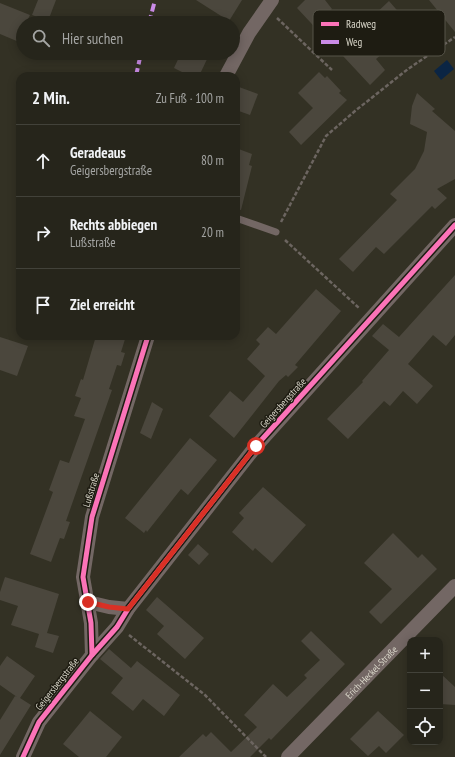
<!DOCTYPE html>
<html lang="de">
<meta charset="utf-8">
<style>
:root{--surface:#26251b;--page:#323128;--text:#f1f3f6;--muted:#a4a5a3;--line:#42423a}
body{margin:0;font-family:"PT Sans Narrow",sans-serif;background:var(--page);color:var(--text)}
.controls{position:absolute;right:12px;bottom:12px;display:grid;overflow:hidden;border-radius:8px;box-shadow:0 2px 10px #0003}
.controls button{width:36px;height:36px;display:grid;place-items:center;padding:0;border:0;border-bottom:1px solid var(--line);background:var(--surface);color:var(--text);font:20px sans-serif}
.stop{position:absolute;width:12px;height:12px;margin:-9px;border:3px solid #d93025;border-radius:50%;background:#fff}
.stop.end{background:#d93025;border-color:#fff;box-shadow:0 1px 4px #0008}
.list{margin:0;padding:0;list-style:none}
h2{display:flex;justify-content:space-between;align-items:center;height:52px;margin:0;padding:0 16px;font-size:17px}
h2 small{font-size:13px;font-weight:400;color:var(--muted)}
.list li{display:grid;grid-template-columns:26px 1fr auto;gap:12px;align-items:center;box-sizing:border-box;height:72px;padding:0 16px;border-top:1px solid var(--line)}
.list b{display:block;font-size:15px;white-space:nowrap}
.list p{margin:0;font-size:13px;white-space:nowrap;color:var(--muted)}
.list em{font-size:13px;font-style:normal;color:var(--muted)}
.icon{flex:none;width:22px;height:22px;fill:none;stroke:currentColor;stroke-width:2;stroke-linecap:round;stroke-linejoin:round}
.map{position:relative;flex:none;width:455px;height:757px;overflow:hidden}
.search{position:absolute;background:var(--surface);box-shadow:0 2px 10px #0003;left:16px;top:16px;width:224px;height:44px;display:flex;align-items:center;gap:10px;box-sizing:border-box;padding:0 14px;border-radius:22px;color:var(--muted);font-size:15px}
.panel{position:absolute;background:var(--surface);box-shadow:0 2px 10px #0003;left:16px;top:72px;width:224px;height:268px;border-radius:12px}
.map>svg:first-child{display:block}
.water{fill:#0b2544}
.building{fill:#4b473d}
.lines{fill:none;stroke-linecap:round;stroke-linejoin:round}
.path{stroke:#6c6560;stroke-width:2.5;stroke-dasharray:4 2;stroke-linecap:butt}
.service{stroke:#736764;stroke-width:7}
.minor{stroke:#736764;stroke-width:14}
.quiet{stroke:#ca8be6;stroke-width:4;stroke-dasharray:8 4;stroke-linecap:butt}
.cycleway-casing{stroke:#1e1c12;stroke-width:8}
.cycleway{stroke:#fb73b8;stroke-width:5}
.route{stroke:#d93025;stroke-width:5}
.labels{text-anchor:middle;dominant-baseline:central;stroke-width:3;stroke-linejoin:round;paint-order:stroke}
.street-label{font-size:10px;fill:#d9d6c9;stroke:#1e1c12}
.key{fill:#1e1c12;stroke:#565449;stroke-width:1}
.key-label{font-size:11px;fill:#d9d6c9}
</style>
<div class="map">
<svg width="455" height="757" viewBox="0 0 455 757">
<rect width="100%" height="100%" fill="#333124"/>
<path class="water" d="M 447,60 L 454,69 L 441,80 L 434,71 Z"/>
<g class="building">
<path d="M 38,0 L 56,0 L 48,21 L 32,15 Z"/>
<path d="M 196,0 L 242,0 L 229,21 Z"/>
<path d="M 305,0 L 325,0 L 332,9 L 329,11 L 339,22 L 324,37 L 297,8 Z"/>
<path d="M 429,0 L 455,0 L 455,32 Z"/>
<path d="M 389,1 L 415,31 L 399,45 L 396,42 L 376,59 L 385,70 L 370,85 L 343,56 L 378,23 L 372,17 Z"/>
<path d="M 0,3 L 30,15 L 26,23 L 23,23 L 23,31 L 19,42 L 0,34 Z"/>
<path d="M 181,53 L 210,53 L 199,76 L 190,76 L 174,68 Z"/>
<path d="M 319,72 L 325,78 L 327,76 L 341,91 L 339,93 L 347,100 L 301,145 L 289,132 L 313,108 L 298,93 Z"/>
<path d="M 239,87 L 258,94 L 250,115 L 236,110 L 236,96 Z"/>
<path d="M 417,93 L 435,109 L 432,111 L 455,131 L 455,179 L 437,189 L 447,198 L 435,209 L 432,206 L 384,254 L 376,247 L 353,272 L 339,259 L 397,200 L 390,194 L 415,169 L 424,151 L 427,132 L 410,124 L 412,106 Z"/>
<path d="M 236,148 L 252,154 L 249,165 L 252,166 L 241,210 L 236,209 Z"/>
<path d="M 455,275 L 455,335 L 446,346 L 433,335 L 408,364 L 433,386 L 417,404 L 403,391 L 390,406 L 384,401 L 348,439 L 327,419 L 363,382 L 362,381 L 389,350 L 372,336 L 383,324 L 399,337 Z"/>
<path d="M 316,289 L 341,311 L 295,365 L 298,367 L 288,377 L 286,375 L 279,381 L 234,438 L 209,416 L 230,391 L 243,402 L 265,376 L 247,359 L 260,344 L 256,340 L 268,327 L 276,334 Z"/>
<path d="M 96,336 L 126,336 L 121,352 L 125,353 L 121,366 L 117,365 L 109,389 L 112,390 L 66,521 L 70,522 L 64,539 L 60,538 L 51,562 L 30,554 L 53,492 L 49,490 L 60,460 L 69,463 L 85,419 L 74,416 L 81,398 L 75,396 L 81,379 L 83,380 Z"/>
<path d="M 0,337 L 28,346 L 17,376 L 0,370 Z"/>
<path d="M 152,402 L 163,409 L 151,439 L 140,433 Z"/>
<path d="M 190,438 L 217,460 L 188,495 L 181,489 L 147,532 L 146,530 L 144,533 L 125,518 Z"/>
<path d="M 263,487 L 306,525 L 272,563 L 255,548 L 253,551 L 232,532 L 244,518 L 239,513 Z"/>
<path d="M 393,533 L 418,558 L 422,554 L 437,569 L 381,624 L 369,612 L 392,589 L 364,563 Z"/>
<path d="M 198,544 L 209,554 L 199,565 L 188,555 Z"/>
<path d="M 5,577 L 59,594 L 47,633 L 59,636 L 53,653 L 35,647 L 39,634 L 11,625 L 18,606 L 0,600 L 0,592 Z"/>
<path d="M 157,597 L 204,638 L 185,659 L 157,634 L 164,626 L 146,610 Z"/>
<path d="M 311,631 L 345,664 L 271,740 L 269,738 L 250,757 L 179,757 L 203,734 L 206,737 L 211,732 L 231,752 L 257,727 L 244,715 L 273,684 L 287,697 L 307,678 L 304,675 L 320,660 L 301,641 Z"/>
<path d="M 109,649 L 131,668 L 137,661 L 180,695 L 164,716 L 143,699 L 133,711 L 111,693 L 123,678 L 100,659 Z"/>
<path d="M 7,656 L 35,676 L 20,698 L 31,705 L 0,755 L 0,720 L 15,696 L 17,697 L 0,685 L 0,666 Z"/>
<path d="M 440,673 L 455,687 L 455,705 L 440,704 Z"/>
<path d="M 90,711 L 122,737 L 106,757 L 79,757 L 63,744 Z"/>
<path d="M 378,711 L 404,735 L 386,753 L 379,746 L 368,756 L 350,739 Z"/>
</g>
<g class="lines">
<g class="path">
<path d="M 277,18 L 332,70"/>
<path d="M 281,222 L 326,136 L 355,111 L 408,69 L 455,37"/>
<path d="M 285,240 L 359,308"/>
<path d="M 129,635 L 205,695 L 266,757"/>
</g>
<path class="service" d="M 236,218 L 276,232"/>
<g class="minor">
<path d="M 226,76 L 249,33 L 272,0"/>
<path d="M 88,602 L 109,607 L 128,609"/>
<path d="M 92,655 L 91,623 L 83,577 L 92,517 L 148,336"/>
<path d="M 23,757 L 39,722 L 92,655 L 117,627 L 128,609 L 256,446 L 455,225"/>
<path id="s1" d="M 288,757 L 455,586"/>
</g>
<g class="quiet">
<path d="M 149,23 L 155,0"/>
<path d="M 136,76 L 141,53"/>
</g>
<defs>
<g id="cycleway">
<path d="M 92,655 L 91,623 L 83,577 L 92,517 L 148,336"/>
<path d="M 23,757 L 39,722 L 92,655 L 117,627 L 128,609 L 256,446 L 455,225"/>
</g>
</defs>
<use href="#cycleway" class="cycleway-casing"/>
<use href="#cycleway" class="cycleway"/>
</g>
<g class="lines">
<path class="route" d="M 88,602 L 109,607 L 128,609 L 256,446"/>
</g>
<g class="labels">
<g class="street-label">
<text transform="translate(283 403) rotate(-48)">Geigersbergstraße</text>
<text transform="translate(91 490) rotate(-73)">Lußstraße</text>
<text stroke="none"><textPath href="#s1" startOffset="119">Erich-Heckel-Straße</textPath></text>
<text transform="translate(57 684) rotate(-52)">Geigersbergstraße</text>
</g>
</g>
<rect x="313" y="10" width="132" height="46" rx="6" class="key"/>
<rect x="321" y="22" width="18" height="4" fill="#fb73b8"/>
<rect x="321" y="40" width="18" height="4" fill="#ca8be6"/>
<g class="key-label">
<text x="346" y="28">Radweg</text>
<text x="346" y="46">Weg</text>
</g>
</svg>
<div class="controls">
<button>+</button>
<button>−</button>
<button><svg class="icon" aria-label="locate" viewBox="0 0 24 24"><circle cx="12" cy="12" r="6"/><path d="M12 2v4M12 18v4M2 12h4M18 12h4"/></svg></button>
</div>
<div class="stop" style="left:256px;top:446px"></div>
<div class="stop end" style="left:88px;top:602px"></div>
<div class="search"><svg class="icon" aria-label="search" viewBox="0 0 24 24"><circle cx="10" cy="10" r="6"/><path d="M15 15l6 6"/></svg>Hier suchen</div>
<section class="panel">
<h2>2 Min.<small>Zu Fuß · 100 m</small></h2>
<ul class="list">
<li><svg class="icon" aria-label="ahead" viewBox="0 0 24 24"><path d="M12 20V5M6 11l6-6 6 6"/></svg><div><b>Geradeaus</b><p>Geigersbergstraße</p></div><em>80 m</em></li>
<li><svg class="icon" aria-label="right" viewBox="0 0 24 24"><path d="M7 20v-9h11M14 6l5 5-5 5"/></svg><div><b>Rechts abbiegen</b><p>Lußstraße</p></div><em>20 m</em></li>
<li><svg class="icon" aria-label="arrive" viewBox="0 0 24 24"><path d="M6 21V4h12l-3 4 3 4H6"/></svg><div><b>Ziel erreicht</b></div></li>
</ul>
</section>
</div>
